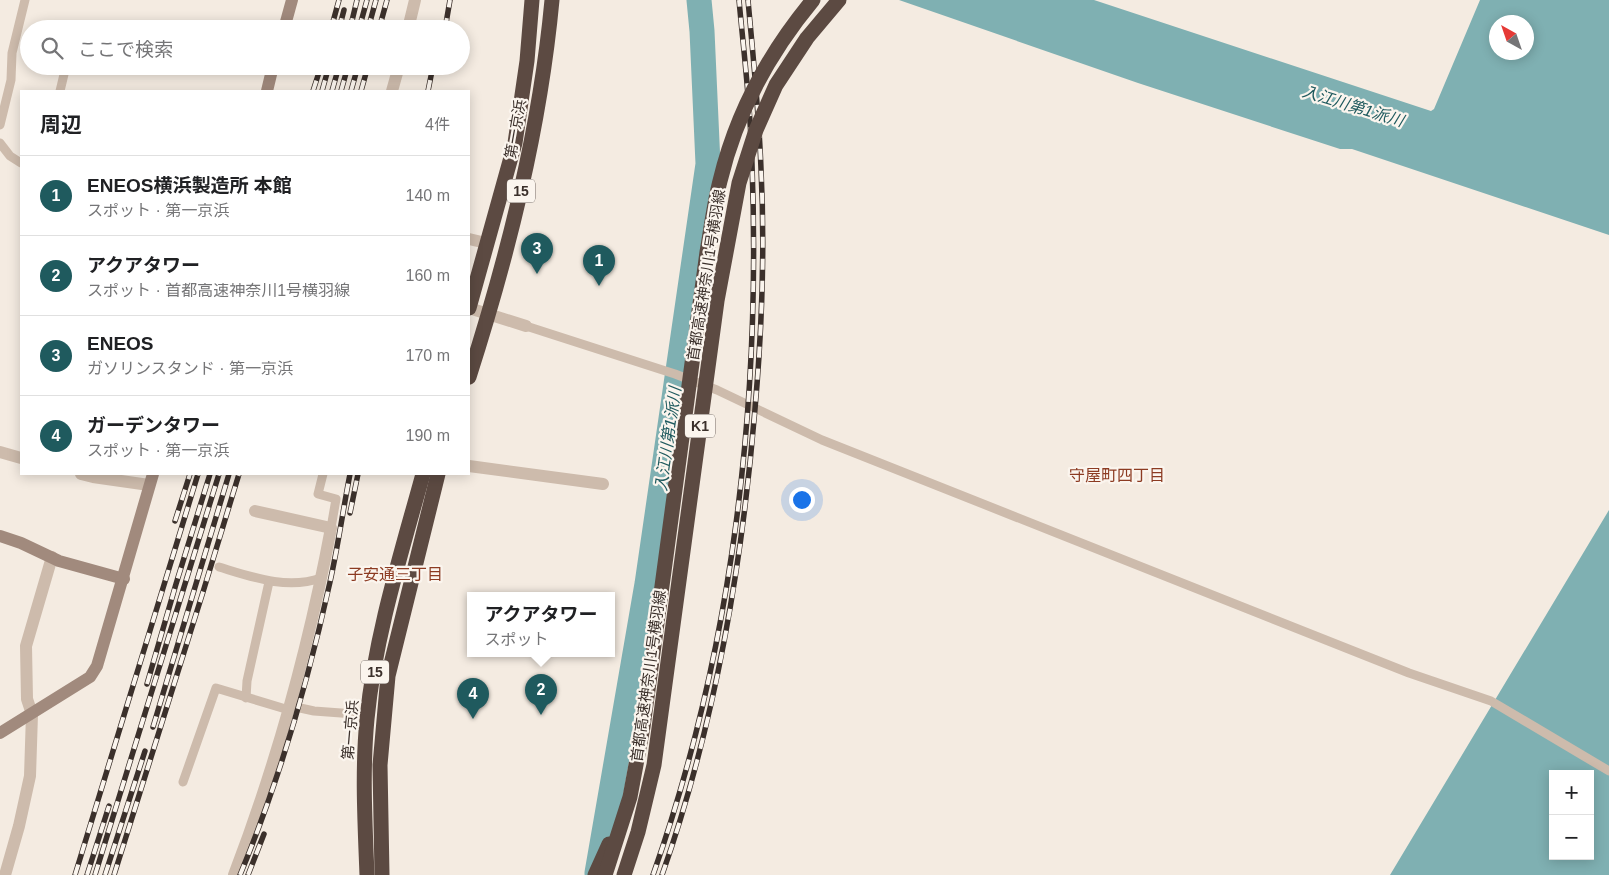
<!DOCTYPE html>
<html lang="ja">
<meta charset="utf-8">
<style>
:root{--surface:#fff;--page:#f6f6f6;--text:#202124;--muted:#757577;--line:#e0e0e0;--accent:#1f5a5e}
body{margin:0;font-family:Arial,"Noto Sans JP",sans-serif;background:var(--page);color:var(--text)}
.controls{position:absolute;right:15px;bottom:15px;display:grid;overflow:hidden;border-radius:0px;box-shadow:0 2px 12px #0003}
.controls button{width:45px;height:45px;display:grid;place-items:center;padding:0;border:0;border-bottom:1px solid var(--line);background:var(--surface);color:var(--text);font:25px sans-serif}
.compass{position:absolute;left:1489px;top:15px;width:45px;height:45px;border-radius:50%;background:var(--surface);box-shadow:0 2px 12px #0003;rotate:320deg}
.you{position:absolute;left:801px;top:499px;width:18px;height:18px;margin:-12px;border:4px solid #fff;border-radius:50%;background:#1a73e8;box-shadow:0 0 0 8px #1a73e833}
.badge{display:grid;place-items:center;width:32px;height:32px;border-radius:50%;background:var(--accent);color:#fff;font-size:16px;font-weight:700}
.pin{position:absolute;translate:-50% -41px;filter:drop-shadow(0 1px 2px #0008)}
.pin::after{content:'';position:absolute;top:26px;width:18px;height:15px;background:inherit;clip-path:polygon(0 0,100% 0,50% 100%)}
.popup{position:absolute;left:467px;top:592px;width:148px;height:65px;box-sizing:border-box;display:grid;place-content:center;border-radius:0px;background:var(--surface);filter:drop-shadow(0 1px 4px #0005);font-size:16px;white-space:nowrap;color:var(--muted)}
.popup b{font-size:19px;color:var(--text)}
.popup::after{content:'';position:absolute;left:50%;top:100%;margin-left:-10px;border:10px solid transparent;border-top-color:var(--surface)}
.list{margin:0;padding:0;list-style:none}
h2{display:flex;justify-content:space-between;align-items:center;height:65px;margin:0;padding:0 20px;font-size:21px}
h2 small{font-size:16px;font-weight:400;color:var(--muted)}
.list li{display:grid;grid-template-columns:32px 1fr auto;gap:15px;align-items:center;box-sizing:border-box;height:80px;padding:0 20px;border-top:1px solid var(--line)}
.list b{display:block;font-size:19px;white-space:nowrap}
.list p{margin:0;font-size:16px;white-space:nowrap;color:var(--muted)}
.list em{font-size:16px;font-style:normal;color:var(--muted)}
.icon{flex:none;width:28px;height:28px;fill:none;stroke:currentColor;stroke-width:2;stroke-linecap:round;stroke-linejoin:round}
.map{position:relative;flex:none;width:1609px;height:875px;overflow:hidden}
.search{position:absolute;background:var(--surface);box-shadow:0 2px 12px #0003;left:20px;top:20px;width:450px;height:55px;display:flex;align-items:center;gap:12px;box-sizing:border-box;padding:0 18px;border-radius:28px;color:var(--muted);font-size:19px}
.panel{position:absolute;background:var(--surface);box-shadow:0 2px 12px #0003;left:20px;top:90px;width:450px;height:385px;border-radius:0px}
.map>svg:first-child{display:block}
.water{fill:#7fb0b2;fill-rule:evenodd}
.lines{fill:none;stroke-linecap:round;stroke-linejoin:round}
.river{stroke:#7fb0b2;stroke-width:25}
.lane{stroke:#cdbbac;stroke-width:9}
.street{stroke:#cdbbac;stroke-width:12}
.secondary{stroke:#a18a7d;stroke-width:12}
.highway{stroke:#5c4a42;stroke-width:15}
.rail-casing{stroke:#3b302b;stroke-width:5.5}
.rail{stroke:#fbf5ee;stroke-width:4;stroke-dasharray:11;stroke-linecap:butt}
.highway-bridge{stroke:#5c4a42;stroke-width:15}
.labels{text-anchor:middle;dominant-baseline:central;stroke-width:4.5;stroke-linejoin:round;paint-order:stroke}
.shield{fill:#fbf5ee;stroke:#756b66;stroke-width:1}
.shield-label{font-size:14px;font-weight:bold;fill:#3b302b}
.street-label{font-size:15px;fill:#3b302b;stroke:#fbf5ee}
.water-label{font-size:16px;font-style:italic;fill:#1f5a5e;stroke:#fbf5ee}
.neighbourhood-label{font-size:16px;fill:#8c3b22;stroke:#fbf5ee}
</style>
<div class="map">
<svg width="1609" height="875" viewBox="0 0 1609 875">
<rect width="100%" height="100%" fill="#f4ebe1"/>
<g class="water">
<path d="M 899,0 L 1094,0 L 1431,111 L 1434,109 L 1480,0 L 1609,0 L 1609,235 L 1352,149 L 1340,149 L 1138,83 ZM 1496,22 L 1526,22 L 1526,52 L 1496,52 Z"/>
<path d="M 1609,510 L 1609,875 L 1390,875 ZM 1553,774 L 1590,774 L 1590,856 L 1553,856 Z"/>
</g>
<g class="lines">
<path class="river" d="M 597,873 L 647,584 L 708,164 L 702,31 L 699,0"/>
<g class="lane">
<path d="M 60,91 L 66,66"/>
<path d="M 0,125 L 11,80 L 12,53 L 25,0"/>
<path d="M 0,143 L 10,156 L 21,163"/>
<path d="M 526,326 L 675,374 L 717,390 L 822,440 L 1409,673 L 1491,701 L 1609,771"/>
<path d="M 323,474 L 318,494 L 336,499 L 331,528"/>
<path d="M 219,567 C 252,577 287,590 321,578"/>
<path d="M 246,698 L 247,681 L 269,582"/>
<path d="M 291,706 L 314,711 L 368,715"/>
<path d="M 183,782 L 216,688 L 289,710"/>
</g>
<g class="street">
<path d="M 408,29 L 415,0"/>
<path d="M 392,91 L 399,66"/>
<path d="M 469,239 L 486,243"/>
<path d="M 469,308 L 526,326"/>
<path d="M 0,452 L 21,458"/>
<path d="M 469,466 L 603,484"/>
<path d="M 81,474 L 93,477 L 149,485"/>
<path d="M 5,875 L 19,826 L 30,776 L 32,714 L 27,699 L 26,646 L 52,557"/>
<path d="M 234,875 C 277,762 309,646 331,528 L 255,511"/>
</g>
<g class="secondary">
<path d="M 284,29 L 292,0"/>
<path d="M 267,91 L 273,66"/>
<path d="M 0,536 L 21,543 L 59,561 L 124,579"/>
<path d="M 0,733 L 90,677 L 97,666 L 153,474"/>
</g>
<g class="highway">
<path d="M 469,308 L 515,143 L 527,61 L 532,0"/>
<path d="M 469,377 C 508,255 540,129 552,0"/>
<path d="M 367,875 C 365,823 362,771 367,719 C 375,636 401,554 423,474"/>
<path d="M 382,875 L 380,765 L 388,676 L 438,474"/>
<path d="M 595,875 L 609,844"/>
</g>
<defs>
<g id="rail">
<path d="M 331,29 L 339,0"/>
<path d="M 339,29 L 344,10"/>
<path d="M 350,29 L 357,0"/>
<path d="M 359,29 L 367,0"/>
<path d="M 368,29 L 376,0"/>
<path d="M 379,29 L 387,0"/>
<path d="M 445,29 L 450,0"/>
<path d="M 313,91 L 321,66"/>
<path d="M 322,91 L 329,66"/>
<path d="M 332,91 L 339,66"/>
<path d="M 341,91 L 348,66"/>
<path d="M 351,91 L 358,66"/>
<path d="M 361,91 L 368,66"/>
<path d="M 428,91 L 433,66"/>
<path d="M 350,513 L 358,474"/>
<path d="M 175,521 L 190,474"/>
<path d="M 147,684 L 176,584 L 210,474"/>
<path d="M 153,727 L 229,474"/>
<path d="M 75,875 L 198,474"/>
<path d="M 87,875 L 109,806"/>
<path d="M 95,875 L 219,474"/>
<path d="M 105,875 L 145,751"/>
<path d="M 114,875 L 203,592 L 239,474"/>
<path d="M 240,875 C 279,781 308,682 330,582 C 338,546 343,510 350,474"/>
<path d="M 248,875 L 264,834"/>
<path d="M 653,875 C 733,648 761,404 752,164 C 751,109 744,55 739,0"/>
<path d="M 662,875 C 715,725 742,567 755,409 C 762,329 765,249 761,169 C 759,112 753,56 748,0"/>
</g>
</defs>
<use href="#rail" class="rail-casing"/>
<use href="#rail" class="rail"/>
<g class="highway-bridge">
<path d="M 605,875 L 630,797 L 643,727 L 707,252 C 711,229 714,204 720,181 C 736,114 769,53 813,0"/>
<path d="M 624,875 L 638,832 L 654,765 L 717,301 L 739,183 L 756,130 L 776,85 L 807,38 L 839,0"/>
</g>
</g>
<g class="labels">
<g class="shield">
<rect x="507" y="179.5" width="28" height="23" rx="4"/>
<rect x="685" y="414.5" width="30" height="23" rx="4"/>
<rect x="361" y="660.5" width="28" height="23" rx="4"/>
</g>
<g class="shield-label">
<text x="521" y="191">15</text>
<text x="700" y="426">K1</text>
<text x="375" y="672">15</text>
</g>
<g class="street-label">
<text transform="translate(515 129) rotate(-80)">第一京浜</text>
<text transform="translate(706 275) rotate(-81)">首都高速神奈川1号横羽線</text>
<text transform="translate(648 676) rotate(-82)">首都高速神奈川1号横羽線</text>
<text transform="translate(350 730) rotate(-85)">第一京浜</text>
</g>
<g class="water-label">
<text transform="translate(1353 106) rotate(17)">入江川第1派川</text>
<text transform="translate(668 439) rotate(-82)">入江川第1派川</text>
</g>
<g class="neighbourhood-label">
<text x="1117" y="475">守屋町四丁目</text>
<text x="395" y="574">子安通三丁目</text>
</g>
</g>
</svg>
<div class="controls">
<button>+</button>
<button>−</button>
</div>
<svg class="compass" viewBox="-18 -18 36 36"><path d="M0-13l5 13h-10z" fill="#e53935"/><path d="M0 13l5-13h-10z" fill="#757577"/></svg>
<div class="you"></div>
<div class="pin badge" style="left:599px;top:286px">1</div>
<div class="pin badge" style="left:541px;top:715px">2</div>
<div class="popup"><b>アクアタワー</b>スポット</div>
<div class="pin badge" style="left:537px;top:274px">3</div>
<div class="pin badge" style="left:473px;top:719px">4</div>
<div class="search"><svg class="icon" aria-label="search" viewBox="0 0 24 24"><circle cx="10" cy="10" r="6"/><path d="M15 15l6 6"/></svg>ここで検索</div>
<section class="panel">
<h2>周辺<small>4件</small></h2>
<ul class="list">
<li><span class="badge">1</span><div><b>ENEOS横浜製造所 本館</b><p>スポット · 第一京浜</p></div><em>140 m</em></li>
<li><span class="badge">2</span><div><b>アクアタワー</b><p>スポット · 首都高速神奈川1号横羽線</p></div><em>160 m</em></li>
<li><span class="badge">3</span><div><b>ENEOS</b><p>ガソリンスタンド · 第一京浜</p></div><em>170 m</em></li>
<li><span class="badge">4</span><div><b>ガーデンタワー</b><p>スポット · 第一京浜</p></div><em>190 m</em></li>
</ul>
</section>
</div>
